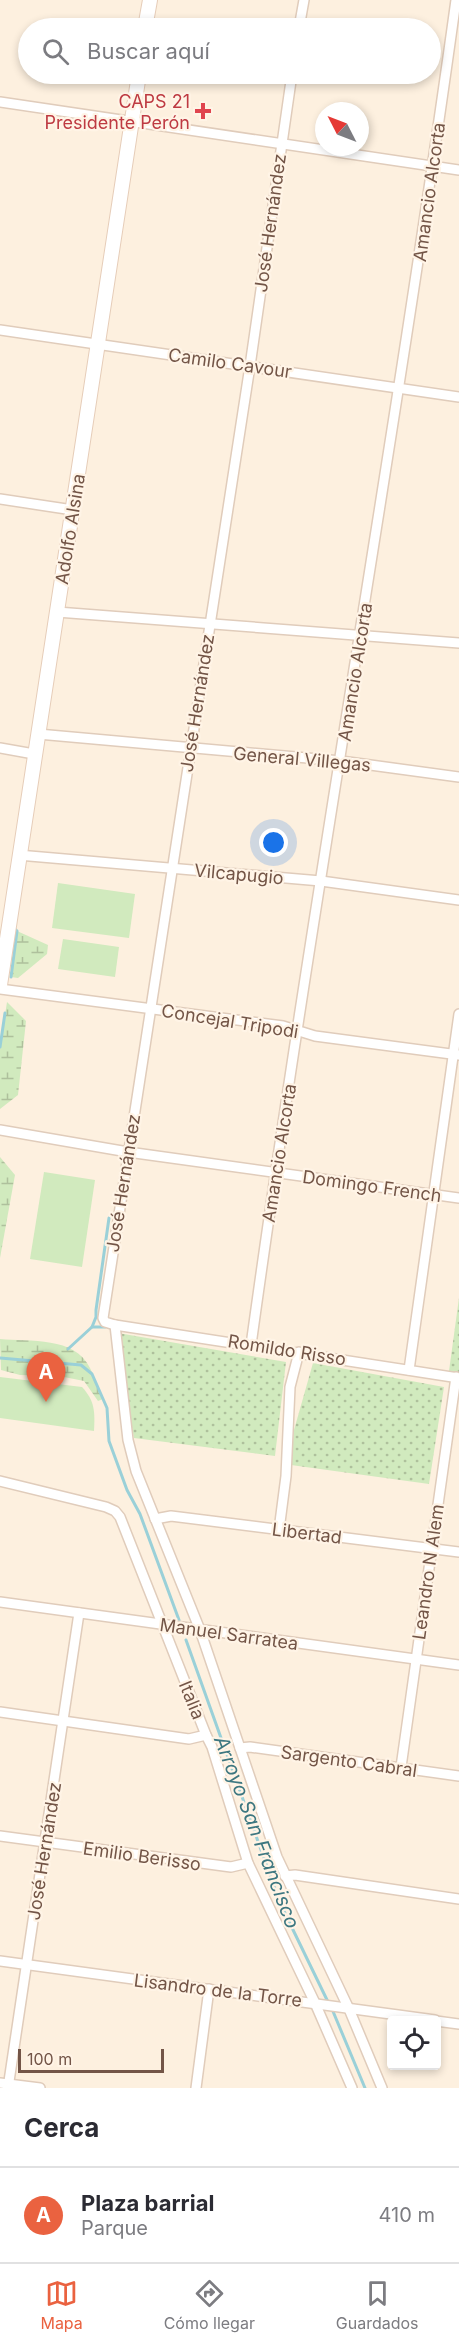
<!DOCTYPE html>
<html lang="es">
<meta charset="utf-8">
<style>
:root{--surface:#fff;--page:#f2f2f3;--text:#2b2b33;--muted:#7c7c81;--line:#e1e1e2;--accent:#ea6240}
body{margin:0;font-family:Inter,sans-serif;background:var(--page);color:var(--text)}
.controls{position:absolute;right:18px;bottom:18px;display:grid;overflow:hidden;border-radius:6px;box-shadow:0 3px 9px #0003}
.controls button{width:54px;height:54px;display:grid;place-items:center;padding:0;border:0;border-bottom:2px solid var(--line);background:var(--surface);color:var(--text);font:30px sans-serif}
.compass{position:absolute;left:315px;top:102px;width:54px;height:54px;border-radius:50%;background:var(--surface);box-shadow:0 3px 9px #0003;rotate:312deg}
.scale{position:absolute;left:18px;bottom:15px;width:146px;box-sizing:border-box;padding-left:6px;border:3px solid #735547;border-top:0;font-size:16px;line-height:21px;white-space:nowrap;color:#735547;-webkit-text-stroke:4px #fff4e6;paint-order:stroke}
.you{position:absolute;left:274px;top:843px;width:21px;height:21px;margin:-15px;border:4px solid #fff;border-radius:50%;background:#1a73e8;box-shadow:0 0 0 9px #1a73e833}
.badge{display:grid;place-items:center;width:39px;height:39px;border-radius:50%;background:var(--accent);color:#fff;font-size:20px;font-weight:700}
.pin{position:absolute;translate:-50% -50px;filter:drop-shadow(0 2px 3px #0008)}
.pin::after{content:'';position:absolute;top:32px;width:21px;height:18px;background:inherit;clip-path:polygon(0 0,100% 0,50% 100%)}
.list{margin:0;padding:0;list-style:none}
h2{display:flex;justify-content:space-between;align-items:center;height:78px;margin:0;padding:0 24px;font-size:26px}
h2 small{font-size:20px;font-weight:400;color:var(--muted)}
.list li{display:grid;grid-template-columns:39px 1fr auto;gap:18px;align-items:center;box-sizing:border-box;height:96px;padding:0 24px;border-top:2px solid var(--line)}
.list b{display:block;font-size:22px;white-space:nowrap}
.list p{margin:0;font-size:20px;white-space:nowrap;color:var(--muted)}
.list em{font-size:20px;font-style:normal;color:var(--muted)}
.icon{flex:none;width:33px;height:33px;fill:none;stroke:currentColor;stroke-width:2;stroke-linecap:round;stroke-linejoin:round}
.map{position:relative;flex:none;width:459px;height:2088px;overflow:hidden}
.search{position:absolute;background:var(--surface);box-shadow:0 3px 9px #0003;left:18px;right:18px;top:18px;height:66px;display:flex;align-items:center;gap:15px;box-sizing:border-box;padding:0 21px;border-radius:33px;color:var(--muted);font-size:22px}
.sheet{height:174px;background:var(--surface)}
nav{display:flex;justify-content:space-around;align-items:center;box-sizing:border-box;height:84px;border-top:2px solid var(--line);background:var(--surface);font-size:16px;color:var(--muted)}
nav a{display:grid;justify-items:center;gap:3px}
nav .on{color:var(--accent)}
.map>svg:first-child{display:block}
.grass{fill:url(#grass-dots)}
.wetland{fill:url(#wetland-marsh)}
.park{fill:#d1eabe}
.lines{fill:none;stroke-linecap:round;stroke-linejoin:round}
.stream{stroke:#9ad0d8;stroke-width:3}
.street-casing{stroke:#e0ccbb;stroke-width:12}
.secondary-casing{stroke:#e6cdb9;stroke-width:16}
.street{stroke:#fff;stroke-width:9}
.secondary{stroke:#fff;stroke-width:14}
.health-dot{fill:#e0444e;stroke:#fff4e6;stroke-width:2}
.labels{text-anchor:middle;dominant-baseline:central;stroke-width:4.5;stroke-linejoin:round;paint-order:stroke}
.health-label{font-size:18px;fill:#be3a42;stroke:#fff4e6;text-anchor:end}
.street-label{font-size:18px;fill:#735547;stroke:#fff4e6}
.water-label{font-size:20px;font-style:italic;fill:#3d7780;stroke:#fff4e6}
</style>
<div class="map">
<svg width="459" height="2088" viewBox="0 0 459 2088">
<defs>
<pattern id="grass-dots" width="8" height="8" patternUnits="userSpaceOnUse" patternTransform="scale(1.5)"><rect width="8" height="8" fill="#d1eabe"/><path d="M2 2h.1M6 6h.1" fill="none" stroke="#aec09c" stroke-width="1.8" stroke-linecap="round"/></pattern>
<pattern id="wetland-marsh" width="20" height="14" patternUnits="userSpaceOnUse" patternTransform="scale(1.5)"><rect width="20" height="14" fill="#d1eabe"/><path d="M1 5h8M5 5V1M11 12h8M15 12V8" fill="none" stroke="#aec09c"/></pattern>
</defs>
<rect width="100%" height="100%" fill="#fdf0df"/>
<g class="grass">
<path d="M 459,1298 L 459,1373 L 449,1371 Z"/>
<path d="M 118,1333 L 286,1362 L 275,1456 L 134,1438 L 118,1353 L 122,1341 Z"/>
<path d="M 313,1363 L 444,1387 L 429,1484 L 291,1465 L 294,1430 Z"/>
</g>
<g class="wetland">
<path d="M 17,931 L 48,945 L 47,954 L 18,978 L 11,977 Z"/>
<path d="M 7,1002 L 26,1021 L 18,1095 L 0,1109 L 0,1047 Z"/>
<path d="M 0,1157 L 15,1175 L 0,1258 Z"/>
<path d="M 0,1339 C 30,1342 75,1336 90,1368 C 95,1378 99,1389 103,1399 L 98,1401 L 84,1381 L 59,1376 L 20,1375 L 1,1370 Z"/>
</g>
<g class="park">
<path d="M 58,883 L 135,894 L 129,938 L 52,928 Z"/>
<path d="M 63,939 L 119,947 L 115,977 L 58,969 Z"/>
<path d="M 44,1172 L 95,1180 L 82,1267 L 30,1259 Z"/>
<path d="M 0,1377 L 82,1387 C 95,1401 95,1412 94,1431 L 0,1418 Z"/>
</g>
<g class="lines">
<g class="stream">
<path d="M 11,977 L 17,931 L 15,929"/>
<path d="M 0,1047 L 5,1013"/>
<path d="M 92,1327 L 96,1317 L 96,1310 L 109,1218"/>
<path d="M 68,1349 L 92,1327 L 105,1327"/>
<path d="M 0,1358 L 81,1365 L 92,1374 L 107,1408 L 109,1441 L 127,1490 L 140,1514 L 179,1620"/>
<path d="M 186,1640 L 280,1903 L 329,2004"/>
<path d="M 332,2009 L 365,2088"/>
</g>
<defs>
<g id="street">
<path d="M 299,28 L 304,0"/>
<path d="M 292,74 L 250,366 L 103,1318 L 105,1322 L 115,1325 L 459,1378"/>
<path d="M 0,102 L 459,170"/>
<path d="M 0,330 L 459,397"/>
<path d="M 0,499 L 73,510"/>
<path d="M 57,612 L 459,643"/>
<path d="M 38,734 L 341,761 L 459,777"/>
<path d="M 0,748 L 34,754"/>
<path d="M 18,855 L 321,881 L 459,900"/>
<path d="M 0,989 L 283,1026 L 315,1036 L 459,1055"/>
<path d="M 0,1130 L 128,1152 L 459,1198"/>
<path d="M 115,1325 L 128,1440 L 136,1471 L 200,1630 L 277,1857 L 349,2009 L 382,2088"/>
<path d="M 251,1345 C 313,895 394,449 456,0"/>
<path d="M 409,1370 L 459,1014"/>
<path d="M 0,1481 L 106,1507 L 115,1511 L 120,1517 L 206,1735 L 212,1747 L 248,1863 L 315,2003 L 352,2088"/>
<path d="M 155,1519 L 171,1516 L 459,1552"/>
<path d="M 279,1530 L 286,1476 L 290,1387 L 299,1352"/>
<path d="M 0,1602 L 459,1665"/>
<path d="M 0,1712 L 189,1739 L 206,1735"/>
<path d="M 240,1748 L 250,1747 L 459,1776"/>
<path d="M 401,1767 L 456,1377"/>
<path d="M 0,1836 L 231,1867 L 248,1863"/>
<path d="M 285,1876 L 295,1875 L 459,1899"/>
<path d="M 0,1961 L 435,2020"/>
<path d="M 436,2021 L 459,2024"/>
<path d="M 0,2083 L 40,2088"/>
<path d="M 8,2088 L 79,1613"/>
<path d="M 196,2088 L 209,1989"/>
</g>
<g id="secondary">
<path d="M 145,28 L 150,0"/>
<path d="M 0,985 L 139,74"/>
</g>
</defs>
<use href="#street" class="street-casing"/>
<use href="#secondary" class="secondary-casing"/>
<use href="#street" class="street"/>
<use href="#secondary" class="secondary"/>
</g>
<path class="health-dot" d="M200 102h6v6h6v6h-6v6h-6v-6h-6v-6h6z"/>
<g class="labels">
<g class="health-label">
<text x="190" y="101">CAPS 21<tspan x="190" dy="21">Presidente Perón</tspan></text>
</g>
<g class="street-label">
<text transform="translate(429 192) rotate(-82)">Amancio Alcorta</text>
<text transform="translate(270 223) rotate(-82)">José Hernández</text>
<text transform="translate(230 363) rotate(8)">Camilo Cavour</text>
<text transform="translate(70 529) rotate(-81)">Adolfo Alsina</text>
<text transform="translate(355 672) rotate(-81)">Amancio Alcorta</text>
<text transform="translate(197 703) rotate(-81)">José Hernández</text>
<text transform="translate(302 759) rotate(5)">General Villegas</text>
<text transform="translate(239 874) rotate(5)">Vilcapugio</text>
<text transform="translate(230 1021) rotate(9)">Concejal Tripodi</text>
<text transform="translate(279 1153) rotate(-81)">Amancio Alcorta</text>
<text transform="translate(123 1183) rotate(-81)">José Hernández</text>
<text transform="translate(372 1186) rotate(8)">Domingo French</text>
<text transform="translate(287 1350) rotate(9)">Romildo Risso</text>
<text transform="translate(307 1533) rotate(7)">Libertad</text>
<text transform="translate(428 1572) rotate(-82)">Leandro N Alem</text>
<text transform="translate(229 1634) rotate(8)">Manuel Sarratea</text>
<text transform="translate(192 1700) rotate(68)">Italia</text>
<text transform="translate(349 1761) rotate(8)">Sargento Cabral</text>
<text transform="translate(44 1851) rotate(-81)">José Hernández</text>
<text transform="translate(142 1856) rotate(8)">Emilio Berisso</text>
<text transform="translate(218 1990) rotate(7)">Lisandro de la Torre</text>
</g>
<g class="water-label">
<text transform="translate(257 1832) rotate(69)">Arroyo San Francisco</text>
</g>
</g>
</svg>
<div class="controls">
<button><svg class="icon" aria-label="locate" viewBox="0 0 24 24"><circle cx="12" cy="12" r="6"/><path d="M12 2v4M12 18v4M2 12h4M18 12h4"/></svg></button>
</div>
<svg class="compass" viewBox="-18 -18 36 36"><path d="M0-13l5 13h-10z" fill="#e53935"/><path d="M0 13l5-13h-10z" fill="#7c7c81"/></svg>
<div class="scale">100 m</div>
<div class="you"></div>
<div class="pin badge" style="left:46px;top:1402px">A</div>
<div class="search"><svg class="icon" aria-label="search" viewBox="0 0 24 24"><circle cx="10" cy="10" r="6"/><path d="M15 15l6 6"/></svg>Buscar aquí</div>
</div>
<section class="sheet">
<h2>Cerca<small></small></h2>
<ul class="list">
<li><span class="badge">A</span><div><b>Plaza barrial</b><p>Parque</p></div><em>410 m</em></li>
</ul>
</section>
<nav>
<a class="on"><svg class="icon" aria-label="map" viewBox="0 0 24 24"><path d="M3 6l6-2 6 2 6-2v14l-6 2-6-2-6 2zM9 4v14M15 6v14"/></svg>Mapa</a>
<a><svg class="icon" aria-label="directions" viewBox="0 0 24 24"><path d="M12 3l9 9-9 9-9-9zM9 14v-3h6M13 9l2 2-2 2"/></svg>Cómo llegar</a>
<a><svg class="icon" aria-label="saved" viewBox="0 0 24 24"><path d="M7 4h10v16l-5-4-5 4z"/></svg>Guardados</a>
</nav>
